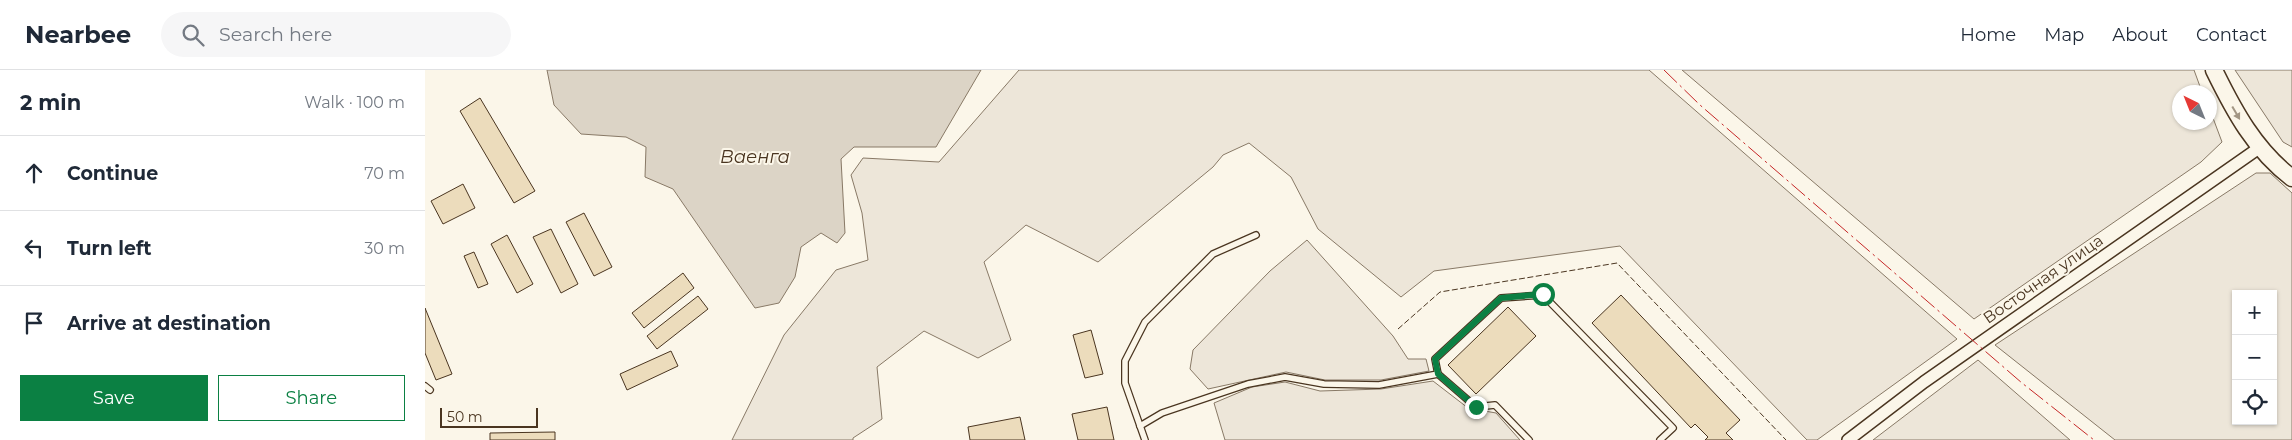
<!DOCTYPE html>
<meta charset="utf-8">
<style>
:root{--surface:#fff;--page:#f6f6f7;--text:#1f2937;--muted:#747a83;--line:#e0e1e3;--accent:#0b8043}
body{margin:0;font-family:Montserrat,sans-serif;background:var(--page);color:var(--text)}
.controls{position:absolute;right:15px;bottom:15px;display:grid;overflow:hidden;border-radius:0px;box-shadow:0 1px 4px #0004}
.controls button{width:45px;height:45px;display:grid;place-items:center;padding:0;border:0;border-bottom:1px solid var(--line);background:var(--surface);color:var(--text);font:25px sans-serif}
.compass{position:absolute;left:1747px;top:15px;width:45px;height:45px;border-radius:50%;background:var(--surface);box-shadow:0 1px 4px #0004;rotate:317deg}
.scale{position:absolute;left:15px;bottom:12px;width:98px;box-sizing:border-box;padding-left:5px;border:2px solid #4a3520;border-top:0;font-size:14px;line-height:18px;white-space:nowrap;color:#4a3520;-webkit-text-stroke:4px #fbf6e9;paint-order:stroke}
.stop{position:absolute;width:15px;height:15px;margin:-11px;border:4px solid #0b8043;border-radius:50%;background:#fff}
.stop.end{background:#0b8043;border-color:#fff;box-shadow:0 1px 5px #0008}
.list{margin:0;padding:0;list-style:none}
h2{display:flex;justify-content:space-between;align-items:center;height:65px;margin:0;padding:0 20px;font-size:21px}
h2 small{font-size:16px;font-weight:400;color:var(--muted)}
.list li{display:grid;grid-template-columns:32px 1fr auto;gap:15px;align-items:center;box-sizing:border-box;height:75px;padding:0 20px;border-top:1px solid var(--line)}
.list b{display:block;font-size:19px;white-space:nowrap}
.list em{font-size:16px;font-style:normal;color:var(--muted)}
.actions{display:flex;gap:10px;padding:15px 20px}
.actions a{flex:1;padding:11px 0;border:1px solid var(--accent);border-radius:0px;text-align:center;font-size:18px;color:var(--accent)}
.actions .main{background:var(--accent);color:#fff}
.icon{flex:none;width:28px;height:28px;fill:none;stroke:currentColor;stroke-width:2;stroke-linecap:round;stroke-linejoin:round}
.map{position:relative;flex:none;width:1867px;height:370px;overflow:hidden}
header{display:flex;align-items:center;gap:30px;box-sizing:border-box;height:70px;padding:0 25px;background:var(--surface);border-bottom:1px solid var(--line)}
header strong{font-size:24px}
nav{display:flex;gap:28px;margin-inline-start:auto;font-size:18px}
.search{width:350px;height:45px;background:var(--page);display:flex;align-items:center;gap:12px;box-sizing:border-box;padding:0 18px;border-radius:28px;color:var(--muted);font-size:19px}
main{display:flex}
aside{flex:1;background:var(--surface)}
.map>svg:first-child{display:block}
.green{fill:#ede6d9;stroke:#887966;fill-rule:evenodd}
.water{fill:#dcd4c6;stroke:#887966}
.building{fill:#ecdcbc;stroke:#4a3520}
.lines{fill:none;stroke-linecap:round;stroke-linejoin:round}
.service-casing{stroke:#4a3520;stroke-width:8}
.minor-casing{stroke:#4a3520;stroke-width:14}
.secondary-casing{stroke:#4a3520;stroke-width:19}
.service{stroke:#fbf6e9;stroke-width:5.5}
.minor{stroke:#fbf6e9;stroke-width:11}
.secondary{stroke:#fbf6e9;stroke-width:16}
.fence{stroke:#4a3520;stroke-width:1;stroke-dasharray:6 2.5;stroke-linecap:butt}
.power{stroke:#c62828;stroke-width:1;stroke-dasharray:18 4 2.5 4;stroke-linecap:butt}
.oneway{fill:#a29684}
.route{stroke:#0b8043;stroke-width:6}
.labels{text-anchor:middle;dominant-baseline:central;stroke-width:4;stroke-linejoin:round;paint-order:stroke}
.street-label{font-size:16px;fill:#4a3520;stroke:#fbf6e9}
.water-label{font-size:18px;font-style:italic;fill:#4a3520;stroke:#fbf6e9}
</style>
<header>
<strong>Nearbee</strong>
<div class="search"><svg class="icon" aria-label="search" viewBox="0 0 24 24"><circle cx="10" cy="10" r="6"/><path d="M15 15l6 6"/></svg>Search here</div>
<nav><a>Home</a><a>Map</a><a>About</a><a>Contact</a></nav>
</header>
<main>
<aside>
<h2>2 min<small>Walk · 100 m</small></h2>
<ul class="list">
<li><svg class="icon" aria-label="ahead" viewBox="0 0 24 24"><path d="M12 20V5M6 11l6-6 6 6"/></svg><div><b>Continue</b></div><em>70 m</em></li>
<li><svg class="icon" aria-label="left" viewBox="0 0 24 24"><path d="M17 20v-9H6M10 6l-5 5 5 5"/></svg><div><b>Turn left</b></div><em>30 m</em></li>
<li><svg class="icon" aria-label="arrive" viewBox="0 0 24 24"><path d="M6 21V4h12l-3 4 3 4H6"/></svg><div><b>Arrive at destination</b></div></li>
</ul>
<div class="actions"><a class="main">Save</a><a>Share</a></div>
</aside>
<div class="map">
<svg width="1867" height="370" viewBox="0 0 1867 370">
<rect width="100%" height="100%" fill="#fbf6e9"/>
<g class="green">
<path d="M 594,0 L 1224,0 L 1532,269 L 1392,370 L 1382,370 L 1195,176 L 1009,201 L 976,227 L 893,159 L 866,107 L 824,73 L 798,85 L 788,97 L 673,192 L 601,155 L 559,192 L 586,270 L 553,288 L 499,261 L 452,297 L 457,349 L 428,368 L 428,370 L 307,370 L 359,265 L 411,200 L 443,190 L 437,143 L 426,105 L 438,88 L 514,92 Z"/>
<path d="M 1257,0 L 1769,0 L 1777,22 L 1754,22 L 1754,52 L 1784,52 L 1785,40 L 1797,72 L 1776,92 L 1549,249 Z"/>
<path d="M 1810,0 L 1867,0 L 1867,77 L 1858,72 Z"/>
<path d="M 1831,103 L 1845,103 L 1867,123 L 1867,370 L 1690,370 L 1570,275 ZM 1811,224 L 1848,224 L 1848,351 L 1811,351 Z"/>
<path d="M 882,170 L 968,266 L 983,289 L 1001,289 L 1004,301 L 956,310 L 900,310 L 861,302 L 783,319 L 765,299 L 768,280 L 845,201 Z"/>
<path d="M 1553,290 L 1645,370 L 1448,370 Z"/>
<path d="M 1008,311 L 1043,338 L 1071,343 L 1095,370 L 800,370 L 789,333 L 827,317 L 860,312 L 895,321 L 956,319 Z"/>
</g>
<path class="water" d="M 122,0 L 556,0 L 511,77 L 429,77 L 416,89 L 420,163 L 412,173 L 396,163 L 376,177 L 370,207 L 354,233 L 330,238 L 248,119 L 220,107 L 221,77 L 201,67 L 156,64 L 129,35 Z"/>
<g class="building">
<path d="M 55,28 L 110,121 L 89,133 L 35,41 Z"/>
<path d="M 38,114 L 50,138 L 18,154 L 6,131 Z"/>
<path d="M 159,143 L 187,197 L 169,206 L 141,152 Z"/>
<path d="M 126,159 L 153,214 L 136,223 L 108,167 Z"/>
<path d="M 82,165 L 108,214 L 92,223 L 66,174 Z"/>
<path d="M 49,182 L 63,214 L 53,218 L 39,186 Z"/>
<path d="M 258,203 L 269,218 L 219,258 L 207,243 Z"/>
<path d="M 1196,225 L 1315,350 L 1301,363 L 1308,370 L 1280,370 L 1283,367 L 1270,354 L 1266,358 L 1167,253 Z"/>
<path d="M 273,226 L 283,239 L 232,279 L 222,266 Z"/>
<path d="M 1083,237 L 1111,266 L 1051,324 L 1023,295 Z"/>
<path d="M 0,238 L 27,304 L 11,310 L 0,283 Z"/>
<path d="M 666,260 L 678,304 L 660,308 L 648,265 Z"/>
<path d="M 246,281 L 253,296 L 202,320 L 195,304 Z"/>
<path d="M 682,337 L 689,370 L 653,370 L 647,344 Z"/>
<path d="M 595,347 L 600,370 L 545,370 L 543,357 Z"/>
<path d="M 130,362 L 130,370 L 65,370 L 65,363 Z"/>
</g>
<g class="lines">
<defs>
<g id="service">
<path d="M 0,316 L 5,320"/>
<path d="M 715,356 L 737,343 L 823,314 L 860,307 L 899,314 L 954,315 L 1013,304"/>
<path d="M 720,370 L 700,313 L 700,291 L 720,252 L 788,184 L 831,165"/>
<path d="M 1104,370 L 1070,335 L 1051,337 L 1013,304 L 1010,289 L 1076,228 L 1118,225 L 1248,358 L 1235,370"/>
</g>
<path id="minor" d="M 1423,370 L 1499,312 L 1834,78"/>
<path id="secondary" d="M 1789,0 C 1809,41 1830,80 1867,108"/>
</defs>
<use href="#service" class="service-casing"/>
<use href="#minor" class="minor-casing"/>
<use href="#secondary" class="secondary-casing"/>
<use href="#service" class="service"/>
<use href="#minor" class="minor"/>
<use href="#secondary" class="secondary"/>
<path class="fence" d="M 973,259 L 1015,222 L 1192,193 L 1361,370"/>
<path class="power" d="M 1239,0 L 1275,35 L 1597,313 L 1669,370"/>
</g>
<defs><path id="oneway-solid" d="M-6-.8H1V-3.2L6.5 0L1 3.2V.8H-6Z" transform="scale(1.25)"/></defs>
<use class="oneway" href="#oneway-solid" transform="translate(1811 43) rotate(60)"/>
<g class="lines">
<path class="route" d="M 1051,337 L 1013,304 L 1010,289 L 1076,228 L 1118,224"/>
</g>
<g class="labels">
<g class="street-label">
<text transform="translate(1618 209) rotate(-35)">Восточная улица</text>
</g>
<g class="water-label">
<text x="330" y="87">Ваенга</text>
</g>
</g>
</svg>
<div class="controls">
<button>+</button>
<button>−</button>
<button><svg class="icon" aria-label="locate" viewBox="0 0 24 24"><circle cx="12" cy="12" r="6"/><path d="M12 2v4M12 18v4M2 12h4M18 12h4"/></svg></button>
</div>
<svg class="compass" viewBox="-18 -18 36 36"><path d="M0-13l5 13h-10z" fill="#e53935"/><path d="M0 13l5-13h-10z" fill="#747a83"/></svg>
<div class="scale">50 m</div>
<div class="stop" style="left:1118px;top:224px"></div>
<div class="stop end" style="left:1051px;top:337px"></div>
</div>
</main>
